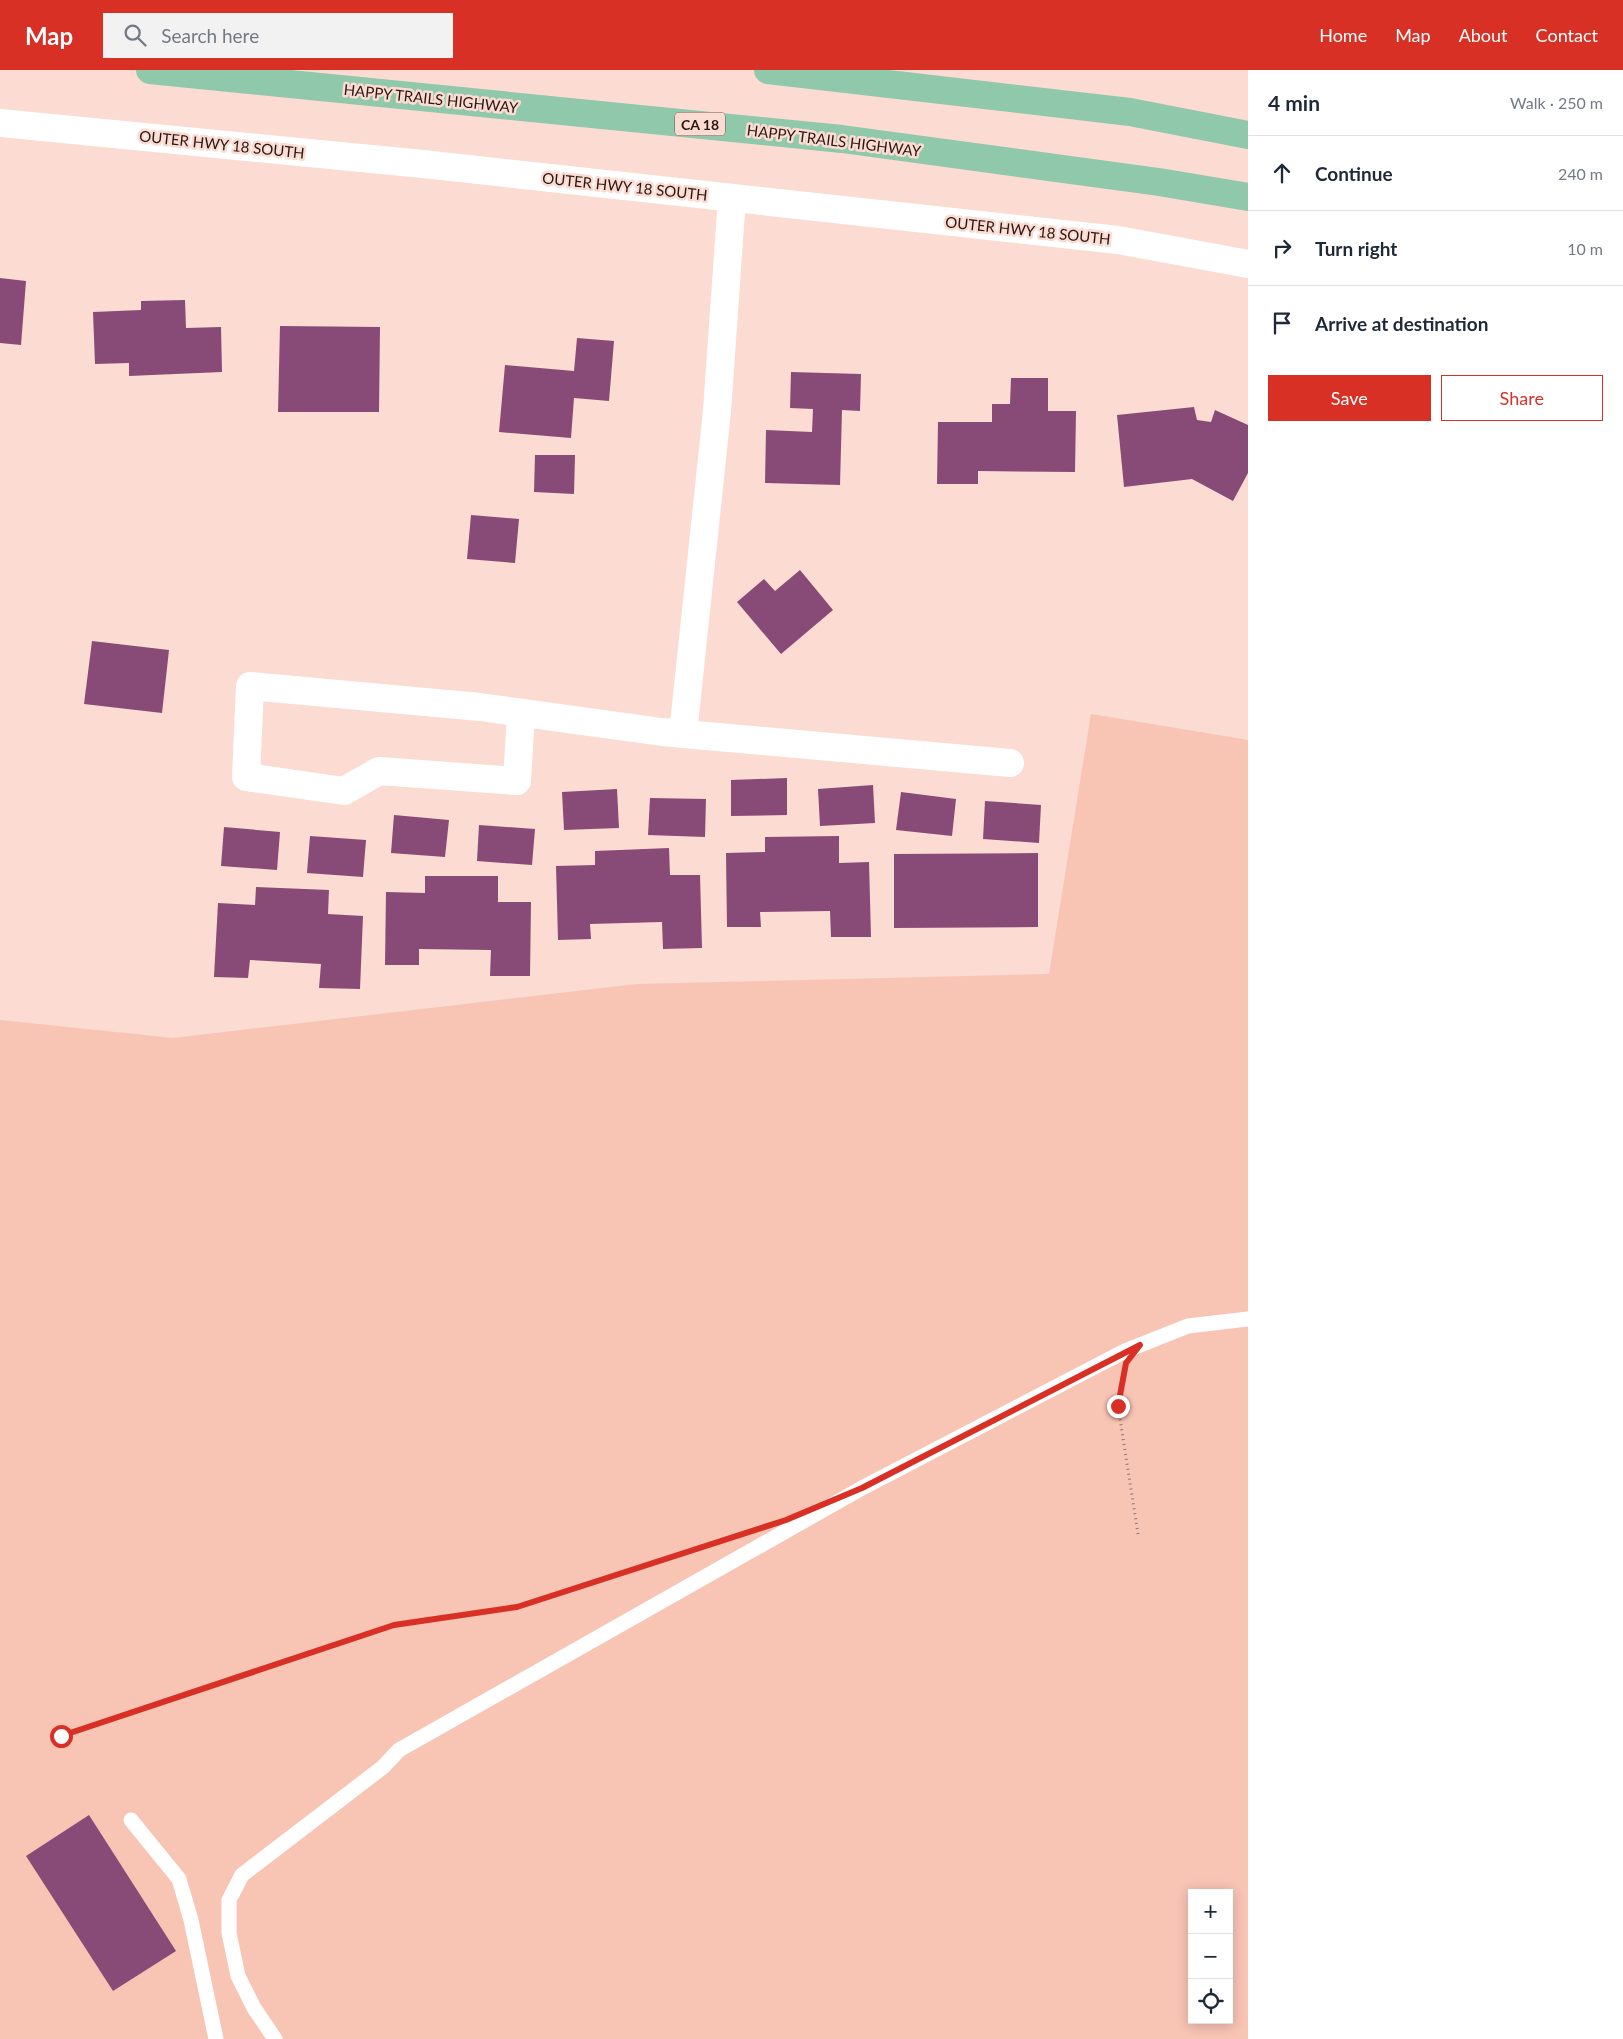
<!DOCTYPE html>
<meta charset="utf-8">
<style>
:root{--surface:#fff;--page:#f2f2f3;--text:#1f2937;--muted:#747a83;--line:#e0e1e3;--accent:#d93025}
body{margin:0;font-family:Lato,sans-serif;background:var(--page);color:var(--text)}
.controls{position:absolute;right:15px;bottom:15px;display:grid;overflow:hidden;border-radius:0px;box-shadow:0 2px 12px #0003}
.controls button{width:45px;height:45px;display:grid;place-items:center;padding:0;border:0;border-bottom:1px solid var(--line);background:var(--surface);color:var(--text);font:25px sans-serif}
.stop{position:absolute;width:15px;height:15px;margin:-11px;border:4px solid #d93025;border-radius:50%;background:#fff}
.stop.end{background:#d93025;border-color:#fff;box-shadow:0 1px 5px #0008}
.list{margin:0;padding:0;list-style:none}
h2{display:flex;justify-content:space-between;align-items:center;height:65px;margin:0;padding:0 20px;font-size:21px}
h2 small{font-size:16px;font-weight:400;color:var(--muted)}
.list li{display:grid;grid-template-columns:32px 1fr auto;gap:15px;align-items:center;box-sizing:border-box;height:75px;padding:0 20px;border-top:1px solid var(--line)}
.list b{display:block;font-size:19px;white-space:nowrap}
.list em{font-size:16px;font-style:normal;color:var(--muted)}
.actions{display:flex;gap:10px;padding:15px 20px}
.actions a{flex:1;padding:11px 0;border:1px solid var(--accent);border-radius:0px;text-align:center;font-size:18px;color:var(--accent)}
.actions .main{background:var(--accent);color:#fff}
.icon{flex:none;width:28px;height:28px;fill:none;stroke:currentColor;stroke-width:2;stroke-linecap:round;stroke-linejoin:round}
.map{position:relative;flex:none;width:1248px;height:1969px;overflow:hidden}
header{display:flex;align-items:center;gap:30px;box-sizing:border-box;height:70px;padding:0 25px;background:var(--accent);color:#fff}
header strong{font-size:24px}
nav{display:flex;gap:28px;margin-inline-start:auto;font-size:18px}
.search{width:350px;height:45px;background:var(--page);display:flex;align-items:center;gap:12px;box-sizing:border-box;padding:0 18px;border-radius:0px;color:var(--muted);font-size:19px}
main{display:flex}
aside{flex:1;background:var(--surface)}
.map>svg:first-child{display:block}
.green{fill:#f8c4b4;fill-rule:evenodd}
.building{fill:#884b78}
.lines{fill:none;stroke-linecap:round;stroke-linejoin:round}
.path{stroke:#907770;stroke-width:3;stroke-dasharray:1 4;stroke-linecap:butt}
.service{stroke:#fff;stroke-width:15}
.minor{stroke:#fff;stroke-width:28}
.tertiary{stroke:#fff;stroke-width:28}
.primary{stroke:#8fc8aa;stroke-width:28}
.route{stroke:#d93025;stroke-width:6}
.labels{text-anchor:middle;dominant-baseline:central;stroke-width:5;stroke-linejoin:round;paint-order:stroke}
.shield{fill:#fbdbd2;stroke:#68524c;stroke-width:1}
.shield-label{font-size:14px;font-weight:bold;fill:#291712}
.street-label{font-size:15px;fill:#291712;stroke:#fbdbd2}
</style>
<header>
<strong>Map</strong>
<div class="search"><svg class="icon" aria-label="search" viewBox="0 0 24 24"><circle cx="10" cy="10" r="6"/><path d="M15 15l6 6"/></svg>Search here</div>
<nav><a>Home</a><a>Map</a><a>About</a><a>Contact</a></nav>
</header>
<main>
<div class="map">
<svg width="1248" height="1969" viewBox="0 0 1248 1969">
<rect width="100%" height="100%" fill="#fbdbd2"/>
<path class="green" d="M 1091,644 L 1248,670 L 1248,1969 L 0,1969 L 0,950 L 173,968 L 637,914 L 1049,904 ZM 1192,1823 L 1229,1823 L 1229,1950 L 1192,1950 Z"/>
<g class="building">
<path d="M 0,208 L 26,211 L 21,275 L 0,273 Z"/>
<path d="M 185,230 L 186,258 L 221,257 L 222,302 L 129,306 L 129,293 L 95,294 L 93,242 L 141,240 L 141,231 Z"/>
<path d="M 280,256 L 380,257 L 379,342 L 278,342 Z"/>
<path d="M 577,268 L 614,271 L 609,331 L 574,328 L 571,368 L 499,362 L 505,295 L 574,301 Z"/>
<path d="M 791,302 L 861,304 L 860,341 L 842,340 L 840,415 L 765,413 L 766,360 L 812,362 L 813,339 L 790,338 Z"/>
<path d="M 1011,308 L 1048,308 L 1048,341 L 1076,341 L 1075,402 L 978,401 L 978,414 L 937,414 L 938,352 L 992,352 L 992,334 L 1010,334 Z"/>
<path d="M 1194,337 L 1197,350 L 1211,352 L 1215,340 L 1248,355 L 1248,403 L 1233,431 L 1192,409 L 1124,417 L 1117,345 Z"/>
<path d="M 535,385 L 575,385 L 574,424 L 534,422 Z"/>
<path d="M 471,445 L 519,449 L 515,493 L 467,489 Z"/>
<path d="M 800,500 L 833,540 L 781,584 L 737,532 L 764,509 L 775,521 Z"/>
<path d="M 92,571 L 169,580 L 162,643 L 84,634 Z"/>
<path d="M 787,708 L 787,745 L 731,746 L 731,710 Z"/>
<path d="M 873,715 L 875,753 L 820,756 L 818,719 Z"/>
<path d="M 617,719 L 619,758 L 564,760 L 562,722 Z"/>
<path d="M 901,722 L 956,729 L 952,766 L 896,760 Z"/>
<path d="M 650,728 L 706,729 L 705,767 L 648,765 Z"/>
<path d="M 985,731 L 1041,735 L 1039,773 L 983,769 Z"/>
<path d="M 394,745 L 449,750 L 445,787 L 391,783 Z"/>
<path d="M 479,755 L 535,759 L 532,795 L 477,791 Z"/>
<path d="M 224,757 L 280,762 L 277,800 L 221,796 Z"/>
<path d="M 310,766 L 366,770 L 363,807 L 307,803 Z"/>
<path d="M 839,766 L 839,793 L 869,792 L 871,867 L 831,867 L 830,841 L 760,842 L 761,857 L 727,857 L 726,783 L 765,782 L 765,767 Z"/>
<path d="M 669,778 L 670,805 L 700,805 L 702,878 L 663,879 L 662,852 L 590,854 L 591,869 L 558,870 L 556,796 L 595,795 L 595,781 Z"/>
<path d="M 1038,783 L 1038,857 L 894,858 L 894,784 Z"/>
<path d="M 425,806 L 498,806 L 498,832 L 531,832 L 530,906 L 490,906 L 491,880 L 419,879 L 419,895 L 385,895 L 386,822 L 425,823 Z"/>
<path d="M 256,817 L 329,820 L 328,844 L 363,846 L 360,919 L 319,918 L 321,894 L 250,890 L 248,908 L 214,907 L 218,833 L 255,835 Z"/>
<path d="M 89,1745 L 176,1881 L 113,1921 L 26,1786 Z"/>
</g>
<g class="lines">
<g class="path">
<path d="M 1123,1310 L 1118,1336 L 1138,1464"/>
<path d="M 61,1665 L 394,1555 L 517,1537 L 707,1475"/>
</g>
<g class="service">
<path d="M 131,1750 L 179,1809 L 191,1850 L 216,1969"/>
<path d="M 275,1969 L 254,1938 L 238,1906 L 229,1863 L 229,1830 L 242,1805 L 383,1697 L 399,1680 L 862,1418 L 1125,1281 L 1188,1256 L 1248,1249"/>
</g>
<g class="minor">
<path d="M 521,643 L 517,711 L 379,701 L 344,721 L 246,707 L 250,616 L 480,637 L 662,662 L 1010,693"/>
<path d="M 683,664 L 717,341 L 732,128"/>
</g>
<path class="tertiary" d="M 0,53 L 423,94 L 1118,170 L 1248,194"/>
<g class="primary">
<path d="M 150,0 L 842,69 L 1159,112 L 1248,127"/>
<path d="M 768,0 L 1130,42 L 1248,65"/>
</g>
</g>
<g class="lines">
<path class="route" d="M 61,1666 L 394,1555 L 517,1537 L 786,1450 L 862,1418 L 1140,1275 L 1126,1293 L 1118,1336"/>
</g>
<g class="labels">
<rect class="shield" x="675" y="42.5" width="50" height="23" rx="4"/>
<g class="shield-label">
<text x="700" y="54">CA 18</text>
</g>
<g class="street-label">
<text transform="translate(431 28) rotate(6)">HAPPY TRAILS HIGHWAY</text>
<text transform="translate(834 70) rotate(7)">HAPPY TRAILS HIGHWAY</text>
<text transform="translate(222 74) rotate(6)">OUTER HWY 18 SOUTH</text>
<text transform="translate(625 116) rotate(6)">OUTER HWY 18 SOUTH</text>
<text transform="translate(1028 160) rotate(6)">OUTER HWY 18 SOUTH</text>
</g>
</g>
</svg>
<div class="controls">
<button>+</button>
<button>−</button>
<button><svg class="icon" aria-label="locate" viewBox="0 0 24 24"><circle cx="12" cy="12" r="6"/><path d="M12 2v4M12 18v4M2 12h4M18 12h4"/></svg></button>
</div>
<div class="stop" style="left:61px;top:1666px"></div>
<div class="stop end" style="left:1118px;top:1336px"></div>
</div>
<aside>
<h2>4 min<small>Walk · 250 m</small></h2>
<ul class="list">
<li><svg class="icon" aria-label="ahead" viewBox="0 0 24 24"><path d="M12 20V5M6 11l6-6 6 6"/></svg><div><b>Continue</b></div><em>240 m</em></li>
<li><svg class="icon" aria-label="right" viewBox="0 0 24 24"><path d="M7 20v-9h11M14 6l5 5-5 5"/></svg><div><b>Turn right</b></div><em>10 m</em></li>
<li><svg class="icon" aria-label="arrive" viewBox="0 0 24 24"><path d="M6 21V4h12l-3 4 3 4H6"/></svg><div><b>Arrive at destination</b></div></li>
</ul>
<div class="actions"><a class="main">Save</a><a>Share</a></div>
</aside>
</main>
